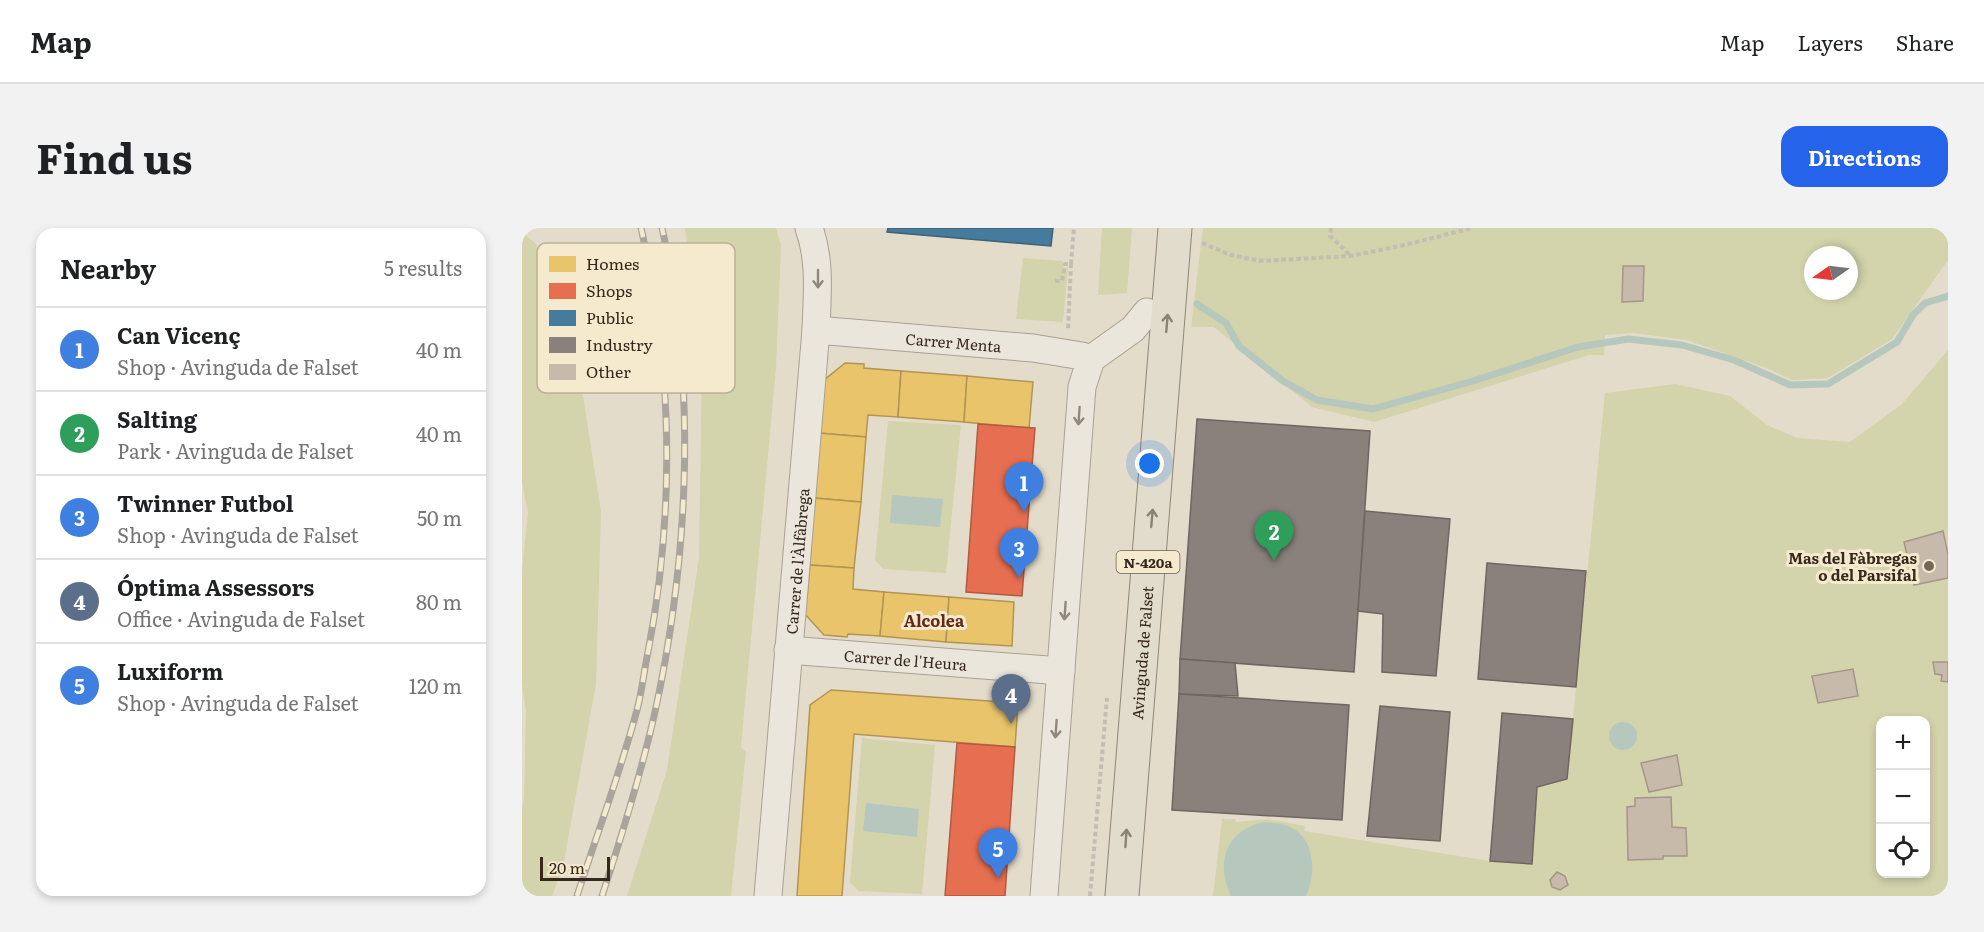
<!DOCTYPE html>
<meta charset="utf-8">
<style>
:root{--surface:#fff;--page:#f2f2f2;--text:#202124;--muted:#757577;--line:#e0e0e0;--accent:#2563eb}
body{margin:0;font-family:Literata,serif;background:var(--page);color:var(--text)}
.controls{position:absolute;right:18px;bottom:18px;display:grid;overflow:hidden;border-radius:12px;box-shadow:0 3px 9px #0003}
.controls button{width:54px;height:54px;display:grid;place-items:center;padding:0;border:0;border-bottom:2px solid var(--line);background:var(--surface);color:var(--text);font:30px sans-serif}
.compass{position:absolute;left:1282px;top:18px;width:54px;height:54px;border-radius:50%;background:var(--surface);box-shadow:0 3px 9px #0003;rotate:256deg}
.scale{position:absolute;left:18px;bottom:15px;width:70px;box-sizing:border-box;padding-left:6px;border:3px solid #36281c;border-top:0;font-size:16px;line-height:21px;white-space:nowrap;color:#36281c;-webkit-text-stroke:4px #f5eace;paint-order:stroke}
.you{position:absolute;left:628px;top:236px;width:21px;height:21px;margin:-15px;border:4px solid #fff;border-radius:50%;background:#1a73e8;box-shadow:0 0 0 9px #1a73e833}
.badge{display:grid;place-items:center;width:39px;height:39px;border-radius:50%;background:var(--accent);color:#fff;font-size:20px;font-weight:700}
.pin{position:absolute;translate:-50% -50px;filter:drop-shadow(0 2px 3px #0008)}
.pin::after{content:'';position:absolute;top:32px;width:21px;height:18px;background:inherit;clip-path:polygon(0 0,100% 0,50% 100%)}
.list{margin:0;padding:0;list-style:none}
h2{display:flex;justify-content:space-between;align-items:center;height:78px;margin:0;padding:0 24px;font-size:26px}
h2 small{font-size:20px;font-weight:400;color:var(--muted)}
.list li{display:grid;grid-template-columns:39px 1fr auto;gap:18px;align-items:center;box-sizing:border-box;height:84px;padding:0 24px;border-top:2px solid var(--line)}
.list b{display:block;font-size:22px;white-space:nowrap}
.list p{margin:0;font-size:20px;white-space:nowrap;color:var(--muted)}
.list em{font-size:20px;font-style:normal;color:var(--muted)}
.icon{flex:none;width:33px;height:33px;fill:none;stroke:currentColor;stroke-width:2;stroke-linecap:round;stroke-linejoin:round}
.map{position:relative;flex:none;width:1426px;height:668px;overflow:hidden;border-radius:18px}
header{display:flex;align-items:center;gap:36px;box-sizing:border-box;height:84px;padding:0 30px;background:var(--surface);border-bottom:2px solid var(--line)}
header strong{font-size:28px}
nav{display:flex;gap:33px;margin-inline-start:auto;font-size:21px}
.intro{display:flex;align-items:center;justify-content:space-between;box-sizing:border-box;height:144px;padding:0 36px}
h1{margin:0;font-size:42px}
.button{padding:15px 27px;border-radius:18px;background:var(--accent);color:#fff;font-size:21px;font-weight:700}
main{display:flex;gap:36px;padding:0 36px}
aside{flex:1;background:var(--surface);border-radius:18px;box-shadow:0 3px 9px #0003}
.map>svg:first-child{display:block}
.green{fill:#d3d3ac;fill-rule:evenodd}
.water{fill:#b6c8bd}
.homes{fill:#e9c46a;stroke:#b39553;stroke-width:1.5}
.shops{fill:#e76f51;stroke:#b25a41;stroke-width:1.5}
.public{fill:#457b9d;stroke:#406276;stroke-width:1.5}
.industry{fill:#8a817c;stroke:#71665f;stroke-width:1.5}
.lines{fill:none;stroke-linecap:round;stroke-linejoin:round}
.stream{stroke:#b6c8bd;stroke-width:7}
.building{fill:#c7baab;stroke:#a3978a;stroke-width:1.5}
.minor-casing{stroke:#a8a093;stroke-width:29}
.major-casing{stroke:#8e867a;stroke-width:35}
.path{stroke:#c3bdb3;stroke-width:4;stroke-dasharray:4.5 3;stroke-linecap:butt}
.minor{stroke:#ebe6dc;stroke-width:27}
.major{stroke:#e2dccd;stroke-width:33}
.rail-casing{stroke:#aaa59c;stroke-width:7}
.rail{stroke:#f5eace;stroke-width:4.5;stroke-dasharray:14;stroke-linecap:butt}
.oneway{stroke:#90877c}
.oneway2{stroke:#8c8274}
.poi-dot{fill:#736759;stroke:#f5eace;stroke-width:2}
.labels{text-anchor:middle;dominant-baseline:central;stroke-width:6;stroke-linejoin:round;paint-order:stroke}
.shield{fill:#f5eace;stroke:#6f6251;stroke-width:1.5}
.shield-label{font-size:14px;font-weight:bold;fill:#36281c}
.street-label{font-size:15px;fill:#36281c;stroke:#f5eace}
.poi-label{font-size:15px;font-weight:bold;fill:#36281c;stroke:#f5eace;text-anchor:end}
.neighbourhood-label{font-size:16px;font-weight:bold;fill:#622a1b;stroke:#f5eace}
.key{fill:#f5eace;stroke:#bcb099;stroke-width:1.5}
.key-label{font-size:16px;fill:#36281c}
</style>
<header>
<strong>Map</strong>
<nav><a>Map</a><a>Layers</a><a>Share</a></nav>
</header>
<div class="intro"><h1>Find us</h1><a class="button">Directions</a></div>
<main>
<aside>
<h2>Nearby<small>5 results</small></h2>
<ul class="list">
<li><span class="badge" style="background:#3f7fe0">1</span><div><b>Can Vicenç</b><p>Shop · Avinguda de Falset</p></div><em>40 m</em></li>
<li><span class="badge" style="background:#2e9e5b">2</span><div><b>Salting</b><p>Park · Avinguda de Falset</p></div><em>40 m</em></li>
<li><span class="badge" style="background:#3f7fe0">3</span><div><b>Twinner Futbol</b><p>Shop · Avinguda de Falset</p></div><em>50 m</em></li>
<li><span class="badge" style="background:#5c6f8a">4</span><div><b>Óptima Assessors</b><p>Office · Avinguda de Falset</p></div><em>80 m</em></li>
<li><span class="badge" style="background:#3f7fe0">5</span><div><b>Luxiform</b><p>Shop · Avinguda de Falset</p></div><em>120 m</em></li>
</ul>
</aside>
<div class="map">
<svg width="1426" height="668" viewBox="0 0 1426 668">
<rect width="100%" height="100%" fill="#e4dcca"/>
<g class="green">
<path d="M 163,0 L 254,0 L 259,17 L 254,140 L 219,519 L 224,524 L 209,668 L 105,668 L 145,542 L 177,330 L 180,131 Z"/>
<path d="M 580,0 L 610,0 L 605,65 L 576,67 Z"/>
<path d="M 681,0 L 1426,0 L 1426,32 L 1370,111 L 1306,150 L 1270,152 L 1247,141 L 1165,112 L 1112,105 L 1083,107 L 1082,127 L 1067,127 L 852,194 L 790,179 L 692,99 L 669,99 ZM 1291,27 L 1327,27 L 1327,63 L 1291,63 Z"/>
<path d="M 0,4 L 14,16 L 61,168 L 79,283 L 74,456 L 41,639 L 30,668 L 0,668 L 0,581 L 2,569 L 4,483 L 0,456 L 0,342 L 6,285 L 0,254 Z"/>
<path d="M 501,30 L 541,33 L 541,40 L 546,39 L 541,94 L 494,91 Z"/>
<path d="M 1426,122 L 1426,668 L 691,668 L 700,591 L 713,591 L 714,594 L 747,591 L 783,598 L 782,603 L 968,633 L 1009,636 L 1015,559 L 1045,551 L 1083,165 L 1153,156 L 1208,168 L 1245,197 L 1275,210 L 1328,214 L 1380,176 ZM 1358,493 L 1404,493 L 1404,646 L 1358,646 Z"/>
<path d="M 366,193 L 439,197 L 424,345 L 361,341 L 353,332 Z"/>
<path d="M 340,510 L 413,517 L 400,666 L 336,663 L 328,654 Z"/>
</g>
<g class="water">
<path d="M 370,267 L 421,271 L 418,299 L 368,295 Z"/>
<circle cx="1101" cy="508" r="14"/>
<path d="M 344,575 L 397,581 L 395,609 L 341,603 Z"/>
<path d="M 742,594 C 749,595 759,595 766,598 C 793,608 795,646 784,668 L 709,668 C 693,634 704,602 742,594 Z"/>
</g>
<g class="homes">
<path d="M 323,135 L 342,136 L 342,140 L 379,143 L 376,189 L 346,187 L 344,209 L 296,205 L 301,153 Z"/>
<path d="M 379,143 L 445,148 L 442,194 L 376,189 Z"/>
<path d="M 445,148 L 511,154 L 507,200 L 442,194 Z"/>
<path d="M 296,205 L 344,209 L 339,274 L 292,270 Z"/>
<path d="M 292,270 L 339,274 L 332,340 L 288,337 Z"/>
<path d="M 288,337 L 332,340 L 331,361 L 362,364 L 358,408 L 326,406 L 325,409 L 302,407 L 281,384 L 285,368 Z"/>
<path d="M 362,364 L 427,369 L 424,414 L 358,408 Z"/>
<path d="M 427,369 L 492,374 L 490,418 L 424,414 Z"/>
<path d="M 309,462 L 496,475 L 493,519 L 332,506 L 320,668 L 275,668 L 288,477 Z"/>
</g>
<g class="shops">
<path d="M 456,196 L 513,200 L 500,368 L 444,364 Z"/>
<path d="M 435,515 L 493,519 L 483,668 L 423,668 Z"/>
</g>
<path class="public" d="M 366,0 L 531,0 L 529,18 L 365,4 Z"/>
<g class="industry">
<path d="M 675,191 L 848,203 L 832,444 L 658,431 Z"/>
<path d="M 843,283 L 928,291 L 914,448 L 860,444 L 861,386 L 836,383 Z"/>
<path d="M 965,335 L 1064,343 L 1054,459 L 956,451 Z"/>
<path d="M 658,431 L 713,435 L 716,468 L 657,466 Z"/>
<path d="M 657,466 L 827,477 L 820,592 L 650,582 Z"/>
<path d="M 858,478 L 928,484 L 918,613 L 845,608 Z"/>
<path d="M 980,485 L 1051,491 L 1045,551 L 1015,559 L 1010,636 L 968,633 Z"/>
</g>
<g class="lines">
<path class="stream" d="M 675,76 L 704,95 L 717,118 L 761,153 L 795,172 L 851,181 L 951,153 L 1056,119 L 1106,111 L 1160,117 L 1212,132 L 1268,157 L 1306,156 L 1375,114 L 1391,87 L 1403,75 L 1426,68"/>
</g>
<g class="building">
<path d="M 1101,38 L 1122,38 L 1121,73 L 1100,74 Z"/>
<path d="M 1421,303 L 1426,326 L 1426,350 L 1392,357 L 1382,314 Z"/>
<path d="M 1411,434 L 1426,434 L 1426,454 L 1419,453 L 1420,447 L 1413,446 Z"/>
<path d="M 1331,441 L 1336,468 L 1296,475 L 1290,448 Z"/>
<path d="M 1155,527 L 1160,557 L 1127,564 L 1119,535 Z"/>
<path d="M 1149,569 L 1150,599 L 1164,600 L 1165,628 L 1141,628 L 1141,631 L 1106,632 L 1105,579 L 1113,578 L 1113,570 Z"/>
<path d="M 1035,644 L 1043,648 L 1046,657 L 1038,662 L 1030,659 L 1028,652 Z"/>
</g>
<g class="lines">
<defs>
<g id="minor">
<path id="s1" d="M 294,102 L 511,120 L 560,128 L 569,131"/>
<path id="s2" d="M 266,422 L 539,443"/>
<path id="s3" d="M 246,668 L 294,102 C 295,68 299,33 287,0"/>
<path d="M 522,668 L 560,159 L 569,131 L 611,101 L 625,84"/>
</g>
<g id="major">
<path id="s4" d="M 600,668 L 653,0"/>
</g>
</defs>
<use href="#minor" class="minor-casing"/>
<use href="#major" class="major-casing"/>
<g class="path">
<path d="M 809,0 L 808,8 L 828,27"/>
<path d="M 680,15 L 709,27 L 738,33 L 828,28 L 878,18 L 951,0"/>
<path d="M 549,36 L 552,0"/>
<path d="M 533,53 L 540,53 L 543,36 L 549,36 L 546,102"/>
<path d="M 568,668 L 585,470"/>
</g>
<use href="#minor" class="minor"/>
<use href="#major" class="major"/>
<defs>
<g id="rail">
<path d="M 55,668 C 75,606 98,545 115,482 C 120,463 122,443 126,424 C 153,284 151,139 119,0"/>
<path d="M 80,668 C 100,607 119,546 133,484 C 167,328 175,157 140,0"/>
</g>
</defs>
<use href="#rail" class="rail-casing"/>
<use href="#rail" class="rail"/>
</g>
<defs><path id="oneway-shaft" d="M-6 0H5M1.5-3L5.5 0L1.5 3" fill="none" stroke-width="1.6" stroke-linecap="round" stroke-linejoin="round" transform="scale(1.5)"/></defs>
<g class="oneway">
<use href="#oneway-shaft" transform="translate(296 51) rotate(90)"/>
<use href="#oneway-shaft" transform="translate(557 188) rotate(94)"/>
<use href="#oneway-shaft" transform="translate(543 383) rotate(94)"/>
<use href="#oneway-shaft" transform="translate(534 501) rotate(94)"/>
</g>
<g class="oneway2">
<use href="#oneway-shaft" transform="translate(645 95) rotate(-85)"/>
<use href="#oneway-shaft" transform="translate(630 290) rotate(-85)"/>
<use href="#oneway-shaft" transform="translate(604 610) rotate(-86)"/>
</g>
<circle class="poi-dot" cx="1407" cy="338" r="6"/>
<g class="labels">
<rect class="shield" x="594.5" y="323" width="63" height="22" rx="4.5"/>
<g class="shield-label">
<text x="626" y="334">N-420a</text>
</g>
<g class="street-label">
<text stroke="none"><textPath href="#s1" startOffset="138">Carrer Menta</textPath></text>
<text stroke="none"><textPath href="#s3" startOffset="336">Carrer de l'Àlfàbrega</textPath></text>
<text stroke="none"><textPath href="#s4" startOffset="244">Avinguda de Falset</textPath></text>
<text stroke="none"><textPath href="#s2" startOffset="118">Carrer de l'Heura</textPath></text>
</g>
<g class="poi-label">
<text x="1395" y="329">Mas del Fàbregas<tspan x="1395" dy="17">o del Parsifal</tspan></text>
</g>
<g class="neighbourhood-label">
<text x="412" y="392">Alcolea</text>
</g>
</g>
<rect x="15" y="15" width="198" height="150" rx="9" class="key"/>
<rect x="27" y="28" width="27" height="16" fill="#e9c46a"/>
<rect x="27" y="55" width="27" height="16" fill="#e76f51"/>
<rect x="27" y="82" width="27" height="16" fill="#457b9d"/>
<rect x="27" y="109" width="27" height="16" fill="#8a817c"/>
<rect x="27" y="136" width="27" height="16" fill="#c7baab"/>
<g class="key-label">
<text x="64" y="42">Homes</text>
<text x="64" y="69">Shops</text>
<text x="64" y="96">Public</text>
<text x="64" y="123">Industry</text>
<text x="64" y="150">Other</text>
</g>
</svg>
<div class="controls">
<button>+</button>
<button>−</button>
<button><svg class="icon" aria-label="locate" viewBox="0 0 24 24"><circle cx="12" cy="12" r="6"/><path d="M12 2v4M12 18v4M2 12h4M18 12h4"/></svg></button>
</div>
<svg class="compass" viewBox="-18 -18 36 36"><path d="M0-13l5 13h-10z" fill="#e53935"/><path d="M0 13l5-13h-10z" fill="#757577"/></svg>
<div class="scale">20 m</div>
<div class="you"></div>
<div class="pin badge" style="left:502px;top:284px;background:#3f7fe0">1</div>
<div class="pin badge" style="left:752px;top:333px;background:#2e9e5b">2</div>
<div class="pin badge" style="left:497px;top:350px;background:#3f7fe0">3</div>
<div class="pin badge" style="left:489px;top:496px;background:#5c6f8a">4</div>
<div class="pin badge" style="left:476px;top:650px;background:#3f7fe0">5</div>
</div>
</main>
